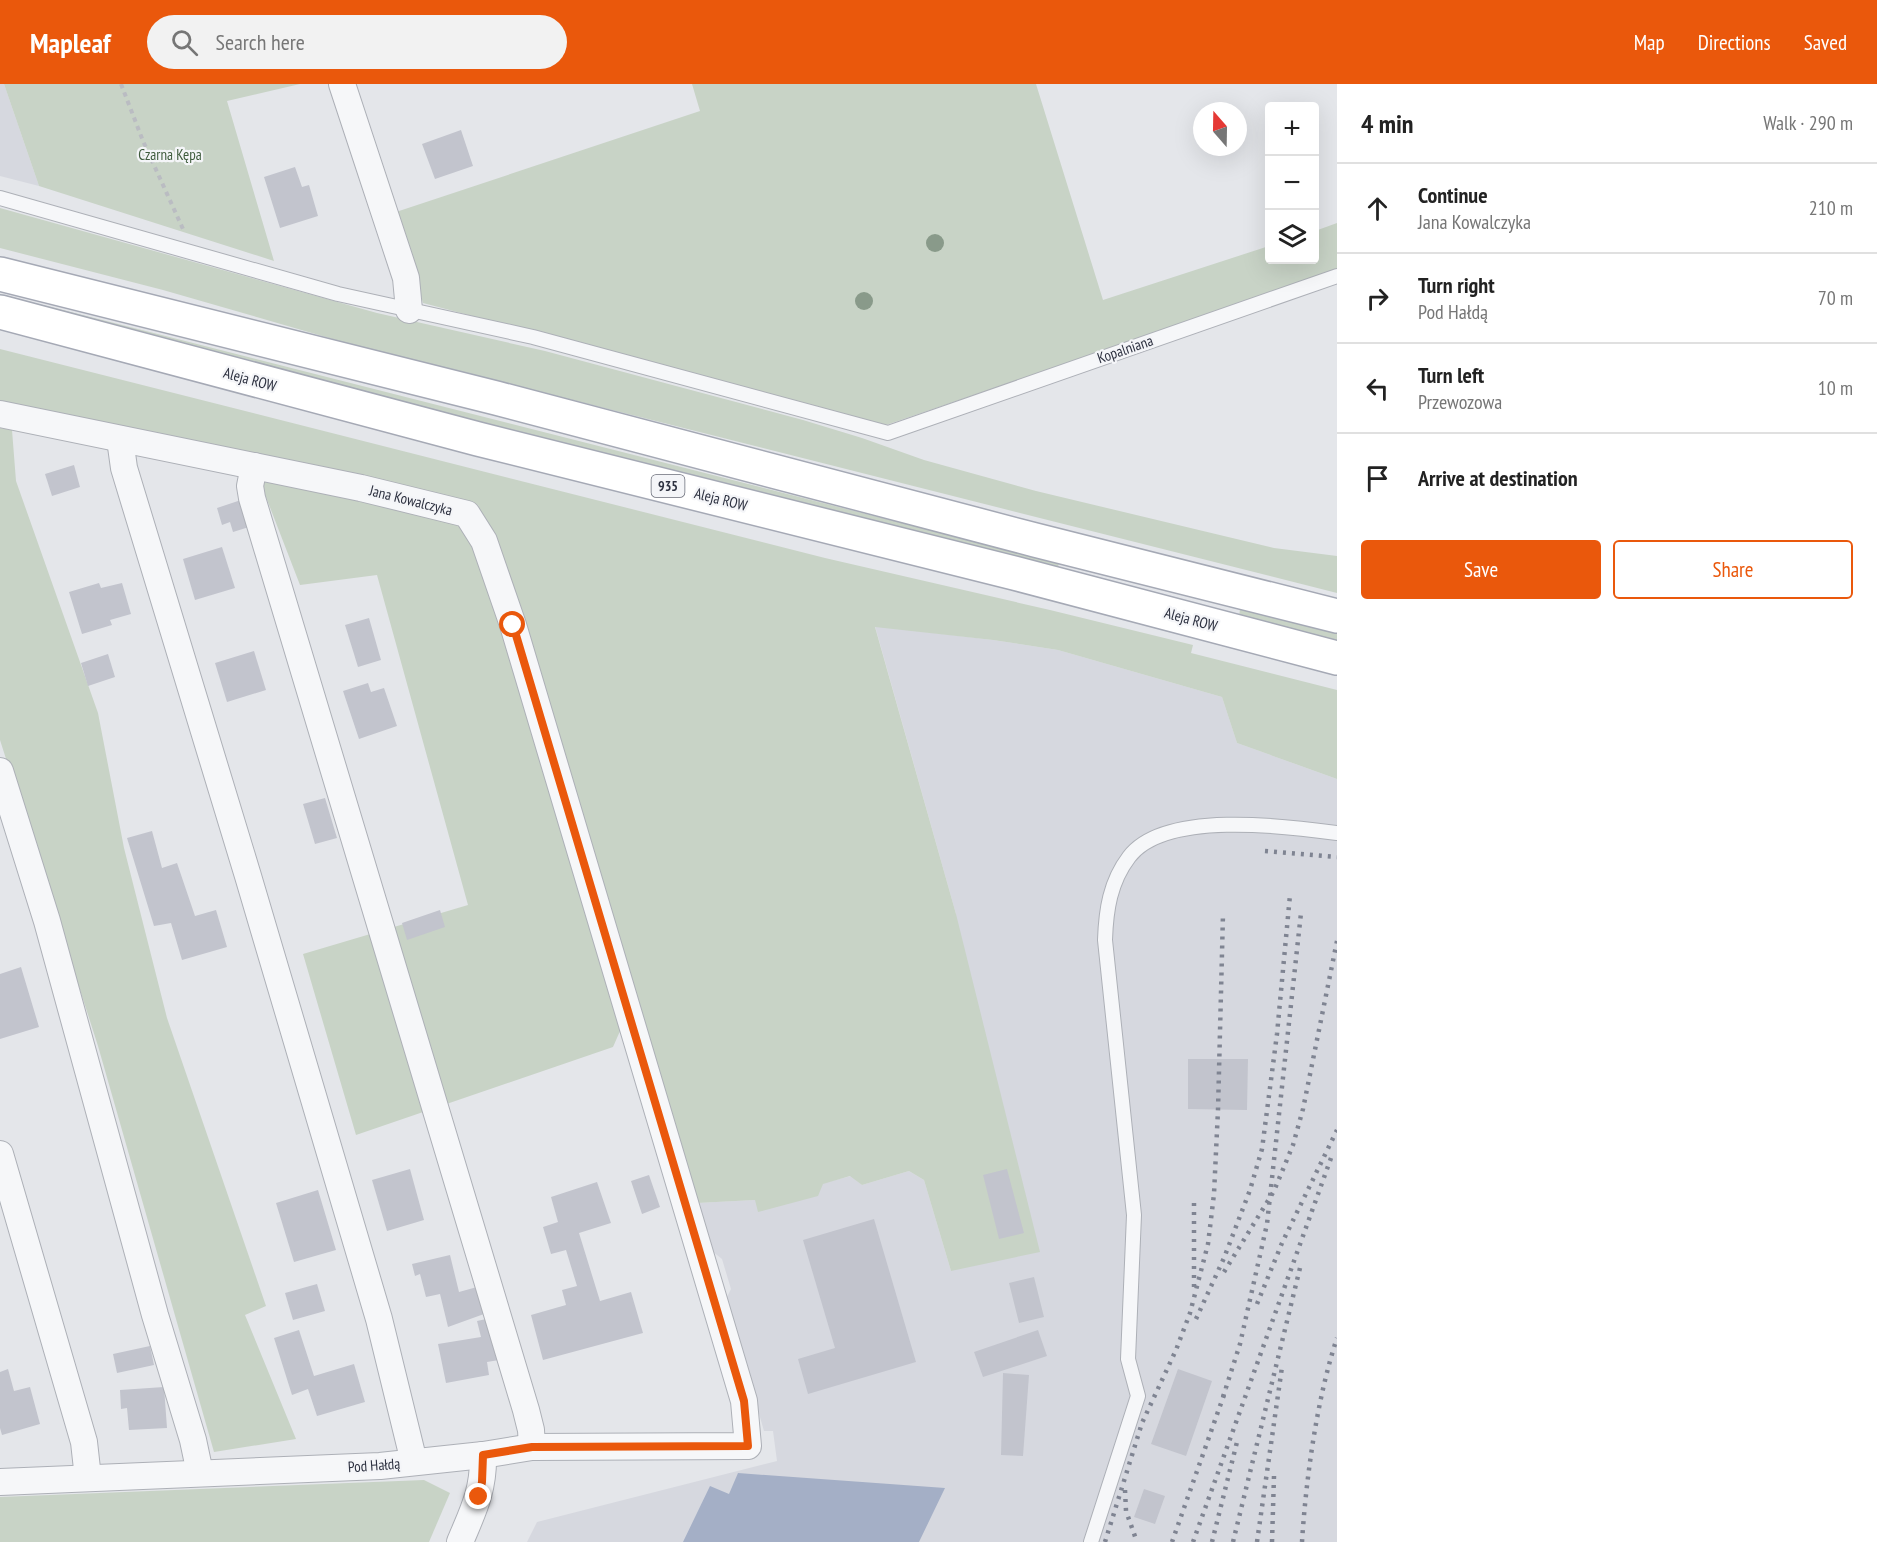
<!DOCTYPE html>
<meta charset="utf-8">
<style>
:root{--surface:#fff;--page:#f2f2f2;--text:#222;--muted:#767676;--line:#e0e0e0;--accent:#ea580c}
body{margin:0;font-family:"PT Sans Narrow",sans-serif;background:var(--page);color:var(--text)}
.controls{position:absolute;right:18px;top:18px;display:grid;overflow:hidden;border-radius:6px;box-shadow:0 6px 24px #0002}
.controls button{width:54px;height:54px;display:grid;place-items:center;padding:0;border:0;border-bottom:2px solid var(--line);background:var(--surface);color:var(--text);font:30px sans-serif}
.compass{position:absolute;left:1193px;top:18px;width:54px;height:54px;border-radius:50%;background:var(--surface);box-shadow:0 6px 24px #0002;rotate:340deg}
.stop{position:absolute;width:18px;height:18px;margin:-14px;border:4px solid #ea580c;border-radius:50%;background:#fff}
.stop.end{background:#ea580c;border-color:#fff;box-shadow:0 2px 6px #0008}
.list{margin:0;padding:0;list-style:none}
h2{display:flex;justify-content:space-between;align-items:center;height:78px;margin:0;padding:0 24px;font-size:26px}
h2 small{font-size:20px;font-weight:400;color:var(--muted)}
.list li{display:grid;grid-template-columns:39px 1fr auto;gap:18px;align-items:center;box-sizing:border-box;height:90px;padding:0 24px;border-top:2px solid var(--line)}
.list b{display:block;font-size:22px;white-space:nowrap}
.list p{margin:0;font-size:20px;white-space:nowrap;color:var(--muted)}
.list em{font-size:20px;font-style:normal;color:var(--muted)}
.actions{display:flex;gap:12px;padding:18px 24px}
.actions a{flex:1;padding:14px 0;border:2px solid var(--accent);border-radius:6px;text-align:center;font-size:21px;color:var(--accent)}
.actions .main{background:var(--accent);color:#fff}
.icon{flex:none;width:33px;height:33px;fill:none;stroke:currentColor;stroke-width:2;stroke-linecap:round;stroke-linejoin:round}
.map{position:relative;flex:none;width:1337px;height:1458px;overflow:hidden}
header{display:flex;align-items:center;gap:36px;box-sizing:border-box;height:84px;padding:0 30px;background:var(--accent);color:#fff}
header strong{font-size:28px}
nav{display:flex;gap:33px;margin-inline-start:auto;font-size:21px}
.search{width:420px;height:54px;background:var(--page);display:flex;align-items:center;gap:15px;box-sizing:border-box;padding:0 21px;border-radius:33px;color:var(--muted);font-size:22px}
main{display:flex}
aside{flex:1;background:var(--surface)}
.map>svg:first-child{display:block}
.built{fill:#d6d8df}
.green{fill:#c8d3c6}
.water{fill:#a4afc6}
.building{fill:#c2c4cd}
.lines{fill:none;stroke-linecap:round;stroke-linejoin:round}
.lane-casing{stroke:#adb0b7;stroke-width:16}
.street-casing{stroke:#adb0b7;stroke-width:28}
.primary-casing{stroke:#a5a9b5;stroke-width:36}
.path{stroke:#babcc2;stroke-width:4;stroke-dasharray:4.5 4.5;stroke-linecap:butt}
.lane{stroke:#f6f7f9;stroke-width:14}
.street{stroke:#f6f7f9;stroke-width:26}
.primary{stroke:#fff;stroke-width:33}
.rail{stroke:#7f8492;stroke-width:4.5;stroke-dasharray:3 6;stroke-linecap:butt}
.tree{fill:#899a8a}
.route{stroke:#ea580c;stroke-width:8}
.labels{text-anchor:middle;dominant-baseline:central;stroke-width:4.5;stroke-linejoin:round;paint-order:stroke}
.shield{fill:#f4f5f8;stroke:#696c78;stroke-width:1.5}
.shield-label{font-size:14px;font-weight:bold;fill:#2e3241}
.park-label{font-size:15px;fill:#3e5b3c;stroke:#f4f5f8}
.street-label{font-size:15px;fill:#2e3241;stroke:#f4f5f8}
</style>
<header>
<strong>Mapleaf</strong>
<div class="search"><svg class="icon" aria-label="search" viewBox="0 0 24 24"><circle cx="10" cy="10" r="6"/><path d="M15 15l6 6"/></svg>Search here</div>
<nav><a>Map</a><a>Directions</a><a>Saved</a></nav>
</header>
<main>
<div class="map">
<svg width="1337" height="1458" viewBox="0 0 1337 1458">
<rect width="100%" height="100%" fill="#e4e6ea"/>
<g class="built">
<path d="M 0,0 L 4,0 L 39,102 L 0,92 Z"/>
<path d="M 875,542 L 993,556 L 1058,566 L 1222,613 L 1237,659 L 1337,695 L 1337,1458 L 527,1458 L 537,1438 L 777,1377 L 773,1347 L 764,1347 L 726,1215 L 731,1205 L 722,1175 L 712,1167 L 697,1119 L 755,1116 L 851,1092 L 862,1101 L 909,1087 L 924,1096 L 951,1187 L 956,830 Z"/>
</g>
<g class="green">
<path d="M 4,0 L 300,0 L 227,17 L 274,177 L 39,102 Z"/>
<path d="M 692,0 L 1036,0 L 1103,216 L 1269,162 L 1270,176 L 1314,176 L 1315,147 L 1337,139 L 1337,187 L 886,341 L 423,219 L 396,128 L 700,27 Z"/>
<path d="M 0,124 L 377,229 L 545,267 L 803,336 L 862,354 L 924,376 L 1036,407 L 1274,464 L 1337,472 L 1337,509 L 343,258 L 163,206 L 0,164 Z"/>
<path d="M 0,210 L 1059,479 L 1057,487 L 0,219 Z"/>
<path d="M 0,265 L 825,474 L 1050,526 L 1193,561 L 1191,569 L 1337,606 L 1337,695 L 1237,659 L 1222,613 L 1058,566 L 993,556 L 875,543 L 956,830 L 1040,1168 L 951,1187 L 924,1096 L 909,1087 L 862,1101 L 850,1092 L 823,1100 L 818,1112 L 758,1128 L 755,1116 L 697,1119 L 635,913 L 613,963 L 356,1051 L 303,870 L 468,821 L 377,491 L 300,501 L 254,382 L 487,441 L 478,421 L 0,322 Z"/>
<path d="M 0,344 L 12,346 L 16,397 L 98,629 L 124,764 L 167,934 L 266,1222 L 245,1231 L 296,1355 L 214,1368 L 98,962 L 0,656 Z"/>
<path d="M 1240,525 L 1337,549 L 1337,558 L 1239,533 Z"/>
<path d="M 424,1396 L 450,1409 L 429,1458 L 0,1458 L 0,1413 Z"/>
</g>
<path class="water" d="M 738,1389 L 945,1404 L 919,1458 L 683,1458 L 710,1402 L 729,1410 Z"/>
<g class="building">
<path d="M 461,46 L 473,82 L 435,95 L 422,60 Z"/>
<path d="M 295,83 L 302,103 L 309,101 L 318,132 L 280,144 L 264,93 Z"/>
<path d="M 74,381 L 80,403 L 52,412 L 45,390 Z"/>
<path d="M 241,416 L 249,443 L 233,448 L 230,438 L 222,441 L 217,424 Z"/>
<path d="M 222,463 L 235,504 L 195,516 L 183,475 Z"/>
<path d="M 99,499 L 101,504 L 122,499 L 131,530 L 110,536 L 112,541 L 82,550 L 69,508 Z"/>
<path d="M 369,534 L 381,576 L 358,583 L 345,541 Z"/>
<path d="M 254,567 L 266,606 L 227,618 L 215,579 Z"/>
<path d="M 108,570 L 115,593 L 88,602 L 81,579 Z"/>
<path d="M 368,599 L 371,608 L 384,604 L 397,642 L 359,655 L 343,607 Z"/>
<path d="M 325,714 L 337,754 L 315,760 L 303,720 Z"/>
<path d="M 152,747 L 162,784 L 177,779 L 195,832 L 216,826 L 227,863 L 182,876 L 171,839 L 154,842 L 127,754 Z"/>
<path d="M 440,826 L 445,843 L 407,856 L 402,839 Z"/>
<path d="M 21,883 L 39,943 L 0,955 L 0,890 Z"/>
<path d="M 1188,975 L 1248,975 L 1247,1026 L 1188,1025 Z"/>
<path d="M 410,1085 L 424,1136 L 387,1147 L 372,1096 Z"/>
<path d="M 1007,1085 L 1024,1149 L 999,1155 L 983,1091 Z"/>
<path d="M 649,1091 L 660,1123 L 642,1130 L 631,1097 Z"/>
<path d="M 597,1098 L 611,1139 L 579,1149 L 600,1217 L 631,1208 L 643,1249 L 543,1276 L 531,1231 L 566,1221 L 562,1206 L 577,1202 L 566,1166 L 551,1170 L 543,1143 L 558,1138 L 551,1113 Z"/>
<path d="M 318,1106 L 336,1166 L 294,1178 L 276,1119 Z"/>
<path d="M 874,1135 L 916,1278 L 808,1310 L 798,1275 L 835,1264 L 803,1156 Z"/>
<path d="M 450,1171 L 459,1208 L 477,1203 L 484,1230 L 448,1243 L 440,1210 L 426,1213 L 420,1190 L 415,1192 L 412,1180 Z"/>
<path d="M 1034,1193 L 1044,1233 L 1019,1239 L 1009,1199 Z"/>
<path d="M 317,1200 L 325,1227 L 293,1236 L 285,1209 Z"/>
<path d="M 491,1234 L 499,1276 L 487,1278 L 489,1291 L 446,1299 L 438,1260 L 481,1253 L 477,1237 Z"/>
<path d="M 299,1246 L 314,1292 L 354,1280 L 365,1318 L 317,1332 L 308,1305 L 292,1311 L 274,1254 Z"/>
<path d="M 1038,1246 L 1047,1272 L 983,1293 L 974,1268 Z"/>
<path d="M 150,1262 L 154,1281 L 117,1289 L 113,1270 Z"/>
<path d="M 8,1285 L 14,1307 L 30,1303 L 40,1340 L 2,1351 L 0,1344 L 0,1288 Z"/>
<path d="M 1178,1285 L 1212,1297 L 1186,1372 L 1151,1360 Z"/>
<path d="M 1003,1289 L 1029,1291 L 1023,1372 L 1001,1371 Z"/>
<path d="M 164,1303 L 167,1344 L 129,1346 L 127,1324 L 121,1325 L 120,1306 Z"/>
<path d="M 1144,1405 L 1165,1412 L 1155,1440 L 1134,1433 Z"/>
</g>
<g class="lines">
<defs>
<g id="lane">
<path d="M 0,114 L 338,210 L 533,253 L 888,349 L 1337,192"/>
<path d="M 1091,1458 L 1138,1312 L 1128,1275 L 1134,1131 L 1105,856 C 1106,826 1110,798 1129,773 C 1164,726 1285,742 1337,749"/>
</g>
<g id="street">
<path d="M 342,0 L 406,194 L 409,226"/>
<path d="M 0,330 L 361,404 L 467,430 L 484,457 L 513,541 L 744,1317 L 748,1362 L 532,1363 L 483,1371 L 380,1382 L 0,1398"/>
<path d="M 120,355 L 124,384 L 248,792 L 379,1235 L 414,1378"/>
<path d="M 254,382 L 250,402 L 252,414 L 526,1326 L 531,1346 L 532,1363"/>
<path d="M 0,687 L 47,837 L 155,1231 L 193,1356 L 200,1389"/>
<path d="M 0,1070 L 84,1358 L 88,1394"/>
<path d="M 460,1458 C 473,1427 484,1406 483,1371"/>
</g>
<g id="primary">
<path d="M 0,190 L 496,314 L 1035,456 L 1337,532"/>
<path d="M 0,228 L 478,355 L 1014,489 L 1337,574"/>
</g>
</defs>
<use href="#lane" class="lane-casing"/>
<use href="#street" class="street-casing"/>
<use href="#primary" class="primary-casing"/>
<path class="path" d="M 121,0 L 143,57 L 183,145"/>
<use href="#lane" class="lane"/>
<use href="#street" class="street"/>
<use href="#primary" class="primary"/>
<g class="rail">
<path d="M 1265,767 L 1337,773"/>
<path d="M 1224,1188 L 1274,1107 L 1293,1061 L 1303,1025 L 1337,857"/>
<path d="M 1194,1203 L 1194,1115"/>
<path d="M 1257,1220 L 1282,1159 L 1337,1046"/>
<path d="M 1196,1235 L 1224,1174 L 1250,1106 L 1262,1065 L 1277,950 L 1290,811"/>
<path d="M 1223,1313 L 1240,1260 L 1267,1140 L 1301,829"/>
<path d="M 1125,1406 L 1126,1427 L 1137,1458"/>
<path d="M 1105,1458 L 1142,1339 L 1176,1266 L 1190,1229 L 1208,1160 L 1214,1110 L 1218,1026 L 1223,830"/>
<path d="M 1172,1458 L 1226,1305"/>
<path d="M 1193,1458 L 1331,1074"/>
<path d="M 1212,1458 L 1238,1354"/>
<path d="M 1233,1458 L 1300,1184"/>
<path d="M 1257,1458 L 1282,1283"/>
<path d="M 1272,1458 L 1274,1392"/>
<path d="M 1302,1458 C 1306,1394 1317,1314 1337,1254"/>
</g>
</g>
<g class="tree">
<circle cx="935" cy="159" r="9"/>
<circle cx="864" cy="217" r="9"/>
</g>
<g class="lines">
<path class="route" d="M 479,1413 L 482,1398 L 483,1371 L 532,1363 L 748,1362 L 744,1317 L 513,541"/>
</g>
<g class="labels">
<rect class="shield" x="651.5" y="391" width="33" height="22" rx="4.5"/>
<g class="shield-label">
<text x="668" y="402">935</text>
</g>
<g class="park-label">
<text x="170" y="70">Czarna Kępa</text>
</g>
<g class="street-label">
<text transform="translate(1125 265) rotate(-19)">Kopalniana</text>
<text transform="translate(250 295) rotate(15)">Aleja ROW</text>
<text transform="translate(721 415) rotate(14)">Aleja ROW</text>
<text transform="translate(411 416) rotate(14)">Jana Kowalczyka</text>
<text transform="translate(1191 535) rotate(15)">Aleja ROW</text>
<text transform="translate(374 1381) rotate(-4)">Pod Hałdą</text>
</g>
</g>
</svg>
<div class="controls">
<button>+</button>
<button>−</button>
<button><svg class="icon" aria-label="layers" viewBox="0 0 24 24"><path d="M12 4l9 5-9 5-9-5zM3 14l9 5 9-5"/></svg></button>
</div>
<svg class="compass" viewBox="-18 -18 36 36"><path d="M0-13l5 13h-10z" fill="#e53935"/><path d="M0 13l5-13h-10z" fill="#767676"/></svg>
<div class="stop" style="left:513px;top:541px"></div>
<div class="stop end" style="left:479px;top:1413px"></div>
</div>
<aside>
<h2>4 min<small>Walk · 290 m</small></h2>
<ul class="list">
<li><svg class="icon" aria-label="ahead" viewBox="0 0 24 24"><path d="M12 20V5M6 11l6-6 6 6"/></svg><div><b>Continue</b><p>Jana Kowalczyka</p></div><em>210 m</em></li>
<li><svg class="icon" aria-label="right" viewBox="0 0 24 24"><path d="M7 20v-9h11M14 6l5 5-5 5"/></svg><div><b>Turn right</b><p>Pod Hałdą</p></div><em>70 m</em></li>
<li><svg class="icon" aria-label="left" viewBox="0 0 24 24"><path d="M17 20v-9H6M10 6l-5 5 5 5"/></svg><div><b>Turn left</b><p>Przewozowa</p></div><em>10 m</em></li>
<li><svg class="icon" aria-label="arrive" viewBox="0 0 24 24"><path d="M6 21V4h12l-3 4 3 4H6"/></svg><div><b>Arrive at destination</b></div></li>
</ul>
<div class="actions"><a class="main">Save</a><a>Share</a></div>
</aside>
</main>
